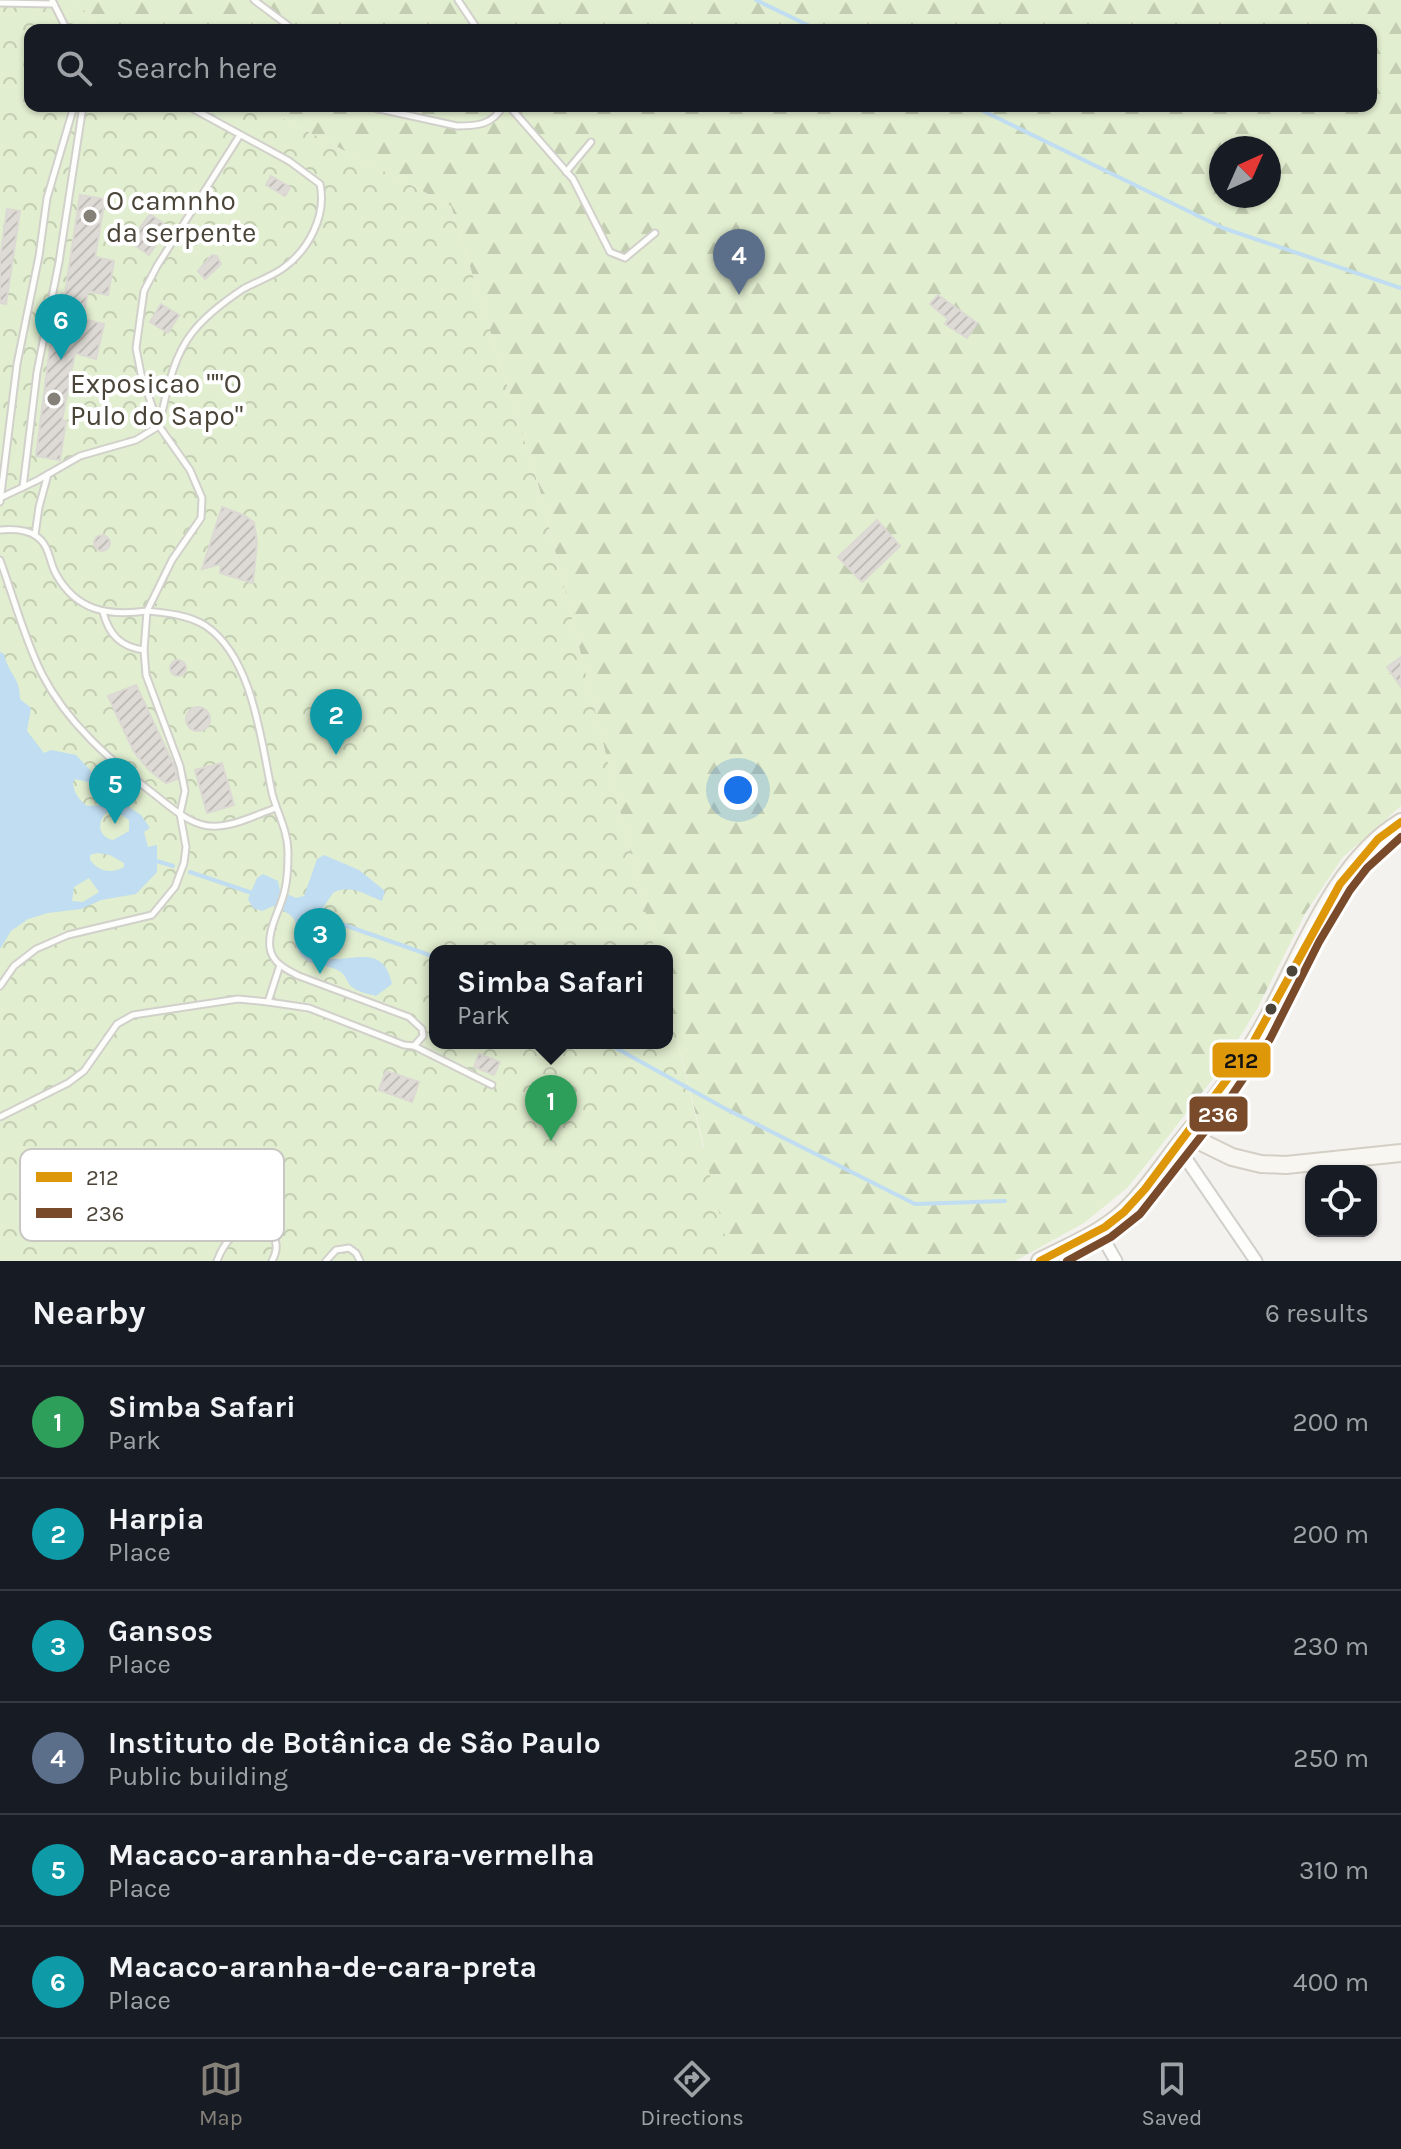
<!DOCTYPE html>
<meta charset="utf-8">
<style>
:root{--surface:#171b24;--page:#242831;--text:#f1f3f6;--muted:#9ea1a6;--line:#363941;--accent:#868178}
body{margin:0;font-family:Karla,sans-serif;background:var(--page);color:var(--text)}
.controls{position:absolute;right:24px;bottom:24px;display:grid;overflow:hidden;border-radius:16px;box-shadow:0 2px 6px #0004}
.controls button{width:72px;height:72px;display:grid;place-items:center;padding:0;border:0;border-bottom:2px solid var(--line);background:var(--surface);color:var(--text);font:40px sans-serif}
.compass{position:absolute;left:1209px;top:136px;width:72px;height:72px;border-radius:50%;background:var(--surface);box-shadow:0 2px 6px #0004;rotate:45deg}
.you{position:absolute;left:738px;top:790px;width:28px;height:28px;margin:-20px;border:6px solid #fff;border-radius:50%;background:#1a73e8;box-shadow:0 0 0 12px #1a73e833}
.badge{display:grid;place-items:center;width:52px;height:52px;border-radius:50%;background:var(--accent);color:#fff;font-size:26px;font-weight:700}
.pin{position:absolute;translate:-50% -66px;filter:drop-shadow(0 2px 4px #0008)}
.pin::after{content:'';position:absolute;top:42px;width:28px;height:24px;background:inherit;clip-path:polygon(0 0,100% 0,50% 100%)}
.popup{position:absolute;left:429px;top:945px;width:244px;height:104px;box-sizing:border-box;display:grid;place-content:center;border-radius:16px;background:var(--surface);filter:drop-shadow(0 2px 6px #0005);font-size:26px;white-space:nowrap;color:var(--muted)}
.popup b{font-size:30px;color:var(--text)}
.popup::after{content:'';position:absolute;left:50%;top:100%;margin-left:-16px;border:16px solid transparent;border-top-color:var(--surface)}
.list{margin:0;padding:0;list-style:none}
h2{display:flex;justify-content:space-between;align-items:center;height:104px;margin:0;padding:0 32px;font-size:34px}
h2 small{font-size:26px;font-weight:400;color:var(--muted)}
.list li{display:grid;grid-template-columns:52px 1fr auto;gap:24px;align-items:center;box-sizing:border-box;height:112px;padding:0 32px;border-top:2px solid var(--line)}
.list b{display:block;font-size:30px;white-space:nowrap}
.list p{margin:0;font-size:26px;white-space:nowrap;color:var(--muted)}
.list em{font-size:26px;font-style:normal;color:var(--muted)}
.icon{flex:none;width:44px;height:44px;fill:none;stroke:currentColor;stroke-width:2;stroke-linecap:round;stroke-linejoin:round}
.map{position:relative;flex:none;width:1401px;height:1261px;overflow:hidden}
.search{position:absolute;background:var(--surface);box-shadow:0 2px 6px #0004;left:24px;right:24px;top:24px;height:88px;display:flex;align-items:center;gap:20px;box-sizing:border-box;padding:0 28px;border-radius:16px;color:var(--muted);font-size:30px}
.sheet{height:776px;background:var(--surface)}
nav{display:flex;justify-content:space-around;align-items:center;box-sizing:border-box;height:112px;border-top:2px solid var(--line);background:var(--surface);font-size:22px;color:var(--muted)}
nav a{display:grid;justify-items:center;gap:4px}
nav .on{color:var(--accent)}
.map>svg:first-child{display:block}
.forest{fill:url(#forest-firs);fill-rule:evenodd}
.park{fill:url(#park-crowns)}
.water{fill:#c0ddf1;fill-rule:evenodd}
.lines{fill:none;stroke-linecap:round;stroke-linejoin:round}
.stream{stroke:#c0ddf1;stroke-width:4}
.building{fill:url(#building-hatch);stroke:#dcd9d4;stroke-width:2}
.service-casing{stroke:#d2d0cb;stroke-width:9}
.minor-casing{stroke:#d2d0cb;stroke-width:15}
.secondary-casing{stroke:#d3cfc5;stroke-width:20}
.service{stroke:#fdfdfc;stroke-width:5}
.minor{stroke:#fdfdfc;stroke-width:11}
.secondary{stroke:#f7f6f1;stroke-width:16}
.bus-1-casing{stroke:#fff;stroke-width:14}
.bus-2-casing{stroke:#fff;stroke-width:14}
.bus-1{stroke:#dd9709;stroke-width:8}
.bus-2{stroke:#7a4b2a;stroke-width:8}
.poi-dot{fill:#868178;stroke:#fff;stroke-width:3}
.bus-dot{fill:#4b4439;stroke:#fff;stroke-width:3}
.labels{text-anchor:middle;dominant-baseline:central;stroke-width:8;stroke-linejoin:round;paint-order:stroke}
.poi-label{font-size:28px;fill:#4b4439;stroke:#fff;text-anchor:start}
.key{fill:#fff;stroke:#c9c7c4;stroke-width:2}
.key-label{font-size:22px;fill:#4b4439}
.line-badge{stroke:#fff;stroke-width:3}
.badge-label{font-size:22px;text-anchor:middle;font-weight:bold;fill:#fff}
.pale-badge-label{font-size:22px;text-anchor:middle;font-weight:bold;fill:#111}
</style>
<div class="map">
<svg width="1401" height="1261" viewBox="0 0 1401 1261">
<defs>
<pattern id="forest-firs" width="22" height="20" patternUnits="userSpaceOnUse" patternTransform="scale(2)"><rect width="22" height="20" fill="#e1eecf"/><path d="M5 1l3.5 6h-7zM16 11l3.5 6h-7z" fill="#c3cdb2"/></pattern>
<pattern id="park-crowns" width="20" height="18" patternUnits="userSpaceOnUse" patternTransform="scale(2)"><rect width="20" height="18" fill="#e1eecf"/><path d="M2 6a3 3 0 1 1 6 0M12 15a3 3 0 1 1 6 0" fill="none" stroke="#c3cdb2"/></pattern>
<pattern id="building-hatch" width="6" height="6" patternUnits="userSpaceOnUse" patternTransform="scale(2)"><rect width="6" height="6" fill="#dedbd6"/><path d="M-1 1l2-2M0 6l6-6M5 7l2-2" fill="none" stroke="#c0bdb8"/></pattern>
</defs>
<rect width="100%" height="100%" fill="#f4f2ee"/>
<path class="forest" d="M 77,0 L 1401,0 L 1401,806 L 1343,857 L 1306,912 L 1257,1009 L 1218,1072 L 1149,1161 L 1127,1188 L 1084,1223 L 1015,1261 L 71,1261 L 704,1147 L 667,999 L 667,951 L 655,951 L 540,491 L 451,206 L 258,106 L 1371,106 L 1371,30 L 111,30 L 89,18 ZM 1221,148 L 1269,148 L 1269,196 L 1221,196 Z"/>
<path class="park" d="M 0,0 L 77,0 L 89,18 L 111,30 L 30,30 L 30,106 L 258,106 L 451,206 L 540,491 L 655,951 L 435,951 L 435,1043 L 667,1043 L 667,999 L 731,1261 L 0,1261 Z"/>
<g class="water">
<path d="M 0,652 L 4,654 C 9,676 20,676 20,699 L 31,708 L 27,731 L 44,753 L 51,750 L 76,755 L 117,799 L 141,815 L 150,828 L 144,832 L 148,847 L 157,845 L 157,872 L 136,894 L 101,900 L 81,909 L 48,913 L 28,919 L 11,931 L 0,949 ZM 75,779 L 92,783 L 105,798 L 101,805 L 87,806 C 79,800 74,793 73,783 ZM 107,812 L 117,812 L 129,820 L 129,831 L 113,840 C 97,836 97,822 107,812 ZM 97,853 L 110,855 L 124,863 L 124,867 C 112,874 99,872 90,860 L 90,855 ZM 89,878 L 99,892 L 83,902 L 72,901 L 74,887 Z"/>
<path d="M 324,855 L 359,870 L 385,891 L 382,901 C 367,895 348,883 333,893 L 303,937 C 323,988 380,926 392,984 L 376,996 C 369,994 358,992 352,987 C 348,984 346,976 341,972 C 328,963 311,968 301,955 C 282,929 315,923 273,906 L 262,911 L 253,908 L 248,899 L 257,878 L 263,874 L 278,881 L 280,891 L 296,898 L 304,896 L 317,859 Z"/>
</g>
<g class="lines">
<g class="stream">
<path d="M 756,0 L 818,30"/>
<path d="M 973,106 L 1223,228 L 1401,288"/>
<path d="M 137,855 L 173,866"/>
<path d="M 190,872 L 255,894"/>
<path d="M 313,914 L 435,957"/>
<path d="M 607,1043 L 724,1108 L 915,1204 L 1005,1201"/>
</g>
</g>
<g class="building">
<path d="M 271,176 L 290,187 L 285,196 L 266,185 Z"/>
<path d="M 80,195 L 105,199 L 95,257 L 114,261 L 108,295 L 88,291 L 83,319 L 104,324 L 96,359 L 75,353 L 62,420 L 66,421 L 60,460 L 36,456 L 51,339 L 55,340 L 62,293 L 65,294 Z"/>
<path d="M 7,209 L 20,211 L 6,304 L 0,303 L 0,260 Z"/>
<path d="M 150,214 L 168,227 L 149,255 L 130,242 Z"/>
<path d="M 212,255 L 217,256 L 221,264 L 205,279 L 198,271 Z"/>
<path d="M 938,295 L 977,323 L 967,338 L 945,324 L 948,319 L 930,304 Z"/>
<path d="M 161,304 L 179,315 L 168,333 L 150,322 Z"/>
<path d="M 222,507 L 243,515 L 254,522 L 257,542 L 253,583 L 220,573 L 221,564 L 202,569 Z"/>
<path d="M 877,520 L 900,546 L 862,582 L 838,557 Z"/>
<circle cx="102" cy="543" r="8"/>
<path d="M 1401,657 L 1401,687 L 1387,667 Z"/>
<circle cx="178" cy="668" r="8"/>
<path d="M 136,685 L 175,768 L 177,779 L 166,783 L 149,770 L 134,752 L 108,696 Z"/>
<circle cx="198" cy="719" r="12"/>
<path d="M 222,763 L 234,805 L 207,813 L 195,770 Z"/>
<path d="M 479,1054 L 500,1062 L 494,1075 L 474,1067 Z"/>
<path d="M 386,1071 L 419,1082 L 412,1102 L 379,1090 Z"/>
</g>
<g class="lines">
<defs>
<g id="service">
<path d="M 52,0 L 67,30"/>
<path d="M 254,0 L 294,30"/>
<path d="M 458,0 L 478,30"/>
<path d="M 0,3 L 54,4"/>
<path d="M 366,106 L 457,126 C 478,126 492,125 503,106"/>
<path d="M 509,106 L 573,179 L 610,252 L 625,258 L 655,233"/>
<path d="M 566,172 L 591,142"/>
<path d="M 159,426 C 166,396 172,358 192,333 C 205,316 225,301 243,289 C 256,282 270,277 282,269 C 308,251 327,216 320,184 L 289,161 L 188,106"/>
<path d="M 159,426 L 141,374 L 136,348 L 144,291 L 157,266 L 240,135"/>
<path d="M 23,487 L 37,372 L 59,262 L 83,106"/>
<path d="M 0,498 L 38,480 L 80,456 L 136,440 L 159,426 L 190,470 L 202,498 L 201,518 L 172,560 L 147,611 C 109,616 77,612 56,574 C 49,562 50,545 36,536 C 26,529 12,529 0,530"/>
<path d="M 0,502 L 17,364 L 39,256 L 47,198 L 74,106"/>
<path d="M 35,535 L 39,507 L 48,474"/>
<path d="M 0,560 C 14,598 24,638 42,674 C 67,723 111,761 154,794 C 172,808 194,829 218,826 C 237,825 258,814 276,808"/>
<path d="M 103,612 C 109,635 121,647 144,650"/>
<path d="M 0,986 L 14,966 L 36,949 L 68,935 L 152,915 L 175,887 L 184,863 L 186,847 L 180,814 L 185,791 L 180,766 L 146,675 L 144,650 L 147,611 C 167,613 189,615 206,626 C 253,658 261,741 272,793 C 277,813 288,831 288,852 C 288,864 288,877 285,889 C 282,907 267,928 270,948 C 272,963 287,970 299,976 L 409,1017 L 422,1029 L 423,1036 L 414,1046 L 404,1045 L 309,1008 L 268,1002 L 238,999 L 133,1015 L 117,1024 L 84,1071 L 68,1083 L 0,1117"/>
<path d="M 268,1002 L 280,965"/>
<path d="M 414,1046 L 492,1085"/>
<path d="M 217,1261 C 224,1242 235,1231 252,1222 C 271,1229 283,1241 272,1261"/>
<path d="M 326,1261 L 336,1250 L 349,1248 L 356,1253 L 360,1261"/>
</g>
<g id="minor">
<path d="M 1178,1147 L 1256,1261"/>
<path d="M 1099,1231 L 1116,1261"/>
</g>
<g id="secondary">
<path d="M 1187,1135 L 1232,1157 L 1261,1164 L 1286,1165 L 1401,1153"/>
<path d="M 1040,1261 C 1068,1247 1100,1234 1124,1212 C 1144,1194 1161,1168 1178,1146 C 1211,1105 1244,1063 1269,1016 C 1303,952 1336,861 1401,822"/>
</g>
</defs>
<use href="#service" class="service-casing"/>
<use href="#minor" class="minor-casing"/>
<use href="#secondary" class="secondary-casing"/>
<use href="#service" class="service"/>
<use href="#minor" class="minor"/>
<use href="#secondary" class="secondary"/>
<defs>
<path id="bus-1" d="M 1040,1261 L 1105,1227 L 1124,1212 L 1145,1189 L 1249,1050 L 1340,884 L 1378,839 L 1401,822"/>
<path id="bus-2" d="M 1067,1261 L 1111,1237 L 1140,1214 L 1224,1107 L 1270,1039 L 1319,942 L 1350,890 L 1367,868 L 1401,837"/>
</defs>
<use href="#bus-1" class="bus-1-casing"/>
<use href="#bus-2" class="bus-2-casing"/>
<use href="#bus-1" class="bus-1"/>
<use href="#bus-2" class="bus-2"/>
</g>
<g class="poi-dot">
<circle cx="90" cy="216" r="8"/>
<circle cx="54" cy="399" r="8"/>
</g>
<g class="bus-dot">
<circle cx="1292" cy="971" r="7"/>
<circle cx="1271" cy="1009" r="7"/>
</g>
<g class="labels">
<g class="poi-label">
<text x="106" y="200">O camnho<tspan x="106" dy="32">da serpente</tspan></text>
<text x="70" y="383">Exposicao ""O<tspan x="70" dy="32">Pulo do Sapo"</tspan></text>
</g>
</g>
<rect x="20" y="1149" width="264" height="92" rx="12" class="key"/>
<rect x="36" y="1172" width="36" height="10" fill="#dd9709"/>
<rect x="36" y="1208" width="36" height="10" fill="#7a4b2a"/>
<g class="key-label">
<text x="86" y="1185">212</text>
<text x="86" y="1221">236</text>
</g>
<g class="line-badge">
<rect x="1211" y="1041" width="61" height="38" rx="8" fill="#dd9709"/>
<rect x="1188" y="1095" width="61" height="38" rx="8" fill="#7a4b2a"/>
</g>
<g class="badge-label">
<text x="1218" y="1122">236</text>
</g>
<g class="pale-badge-label">
<text x="1241" y="1068">212</text>
</g>
</svg>
<div class="controls">
<button><svg class="icon" aria-label="locate" viewBox="0 0 24 24"><circle cx="12" cy="12" r="6"/><path d="M12 2v4M12 18v4M2 12h4M18 12h4"/></svg></button>
</div>
<svg class="compass" viewBox="-18 -18 36 36"><path d="M0-13l5 13h-10z" fill="#e53935"/><path d="M0 13l5-13h-10z" fill="#9ea1a6"/></svg>
<div class="you"></div>
<div class="pin badge" style="left:551px;top:1141px;background:#2e9e5b">1</div>
<div class="popup"><b>Simba Safari</b>Park</div>
<div class="pin badge" style="left:336px;top:755px;background:#0f9aa8">2</div>
<div class="pin badge" style="left:320px;top:974px;background:#0f9aa8">3</div>
<div class="pin badge" style="left:739px;top:295px;background:#5c6f8a">4</div>
<div class="pin badge" style="left:115px;top:824px;background:#0f9aa8">5</div>
<div class="pin badge" style="left:61px;top:360px;background:#0f9aa8">6</div>
<div class="search"><svg class="icon" aria-label="search" viewBox="0 0 24 24"><circle cx="10" cy="10" r="6"/><path d="M15 15l6 6"/></svg>Search here</div>
</div>
<section class="sheet">
<h2>Nearby<small>6 results</small></h2>
<ul class="list">
<li><span class="badge" style="background:#2e9e5b">1</span><div><b>Simba Safari</b><p>Park</p></div><em>200 m</em></li>
<li><span class="badge" style="background:#0f9aa8">2</span><div><b>Harpia</b><p>Place</p></div><em>200 m</em></li>
<li><span class="badge" style="background:#0f9aa8">3</span><div><b>Gansos</b><p>Place</p></div><em>230 m</em></li>
<li><span class="badge" style="background:#5c6f8a">4</span><div><b>Instituto de Botânica de São Paulo</b><p>Public building</p></div><em>250 m</em></li>
<li><span class="badge" style="background:#0f9aa8">5</span><div><b>Macaco-aranha-de-cara-vermelha</b><p>Place</p></div><em>310 m</em></li>
<li><span class="badge" style="background:#0f9aa8">6</span><div><b>Macaco-aranha-de-cara-preta</b><p>Place</p></div><em>400 m</em></li>
</ul>
</section>
<nav>
<a class="on"><svg class="icon" aria-label="map" viewBox="0 0 24 24"><path d="M3 6l6-2 6 2 6-2v14l-6 2-6-2-6 2zM9 4v14M15 6v14"/></svg>Map</a>
<a><svg class="icon" aria-label="directions" viewBox="0 0 24 24"><path d="M12 3l9 9-9 9-9-9zM9 14v-3h6M13 9l2 2-2 2"/></svg>Directions</a>
<a><svg class="icon" aria-label="saved" viewBox="0 0 24 24"><path d="M7 4h10v16l-5-4-5 4z"/></svg>Saved</a>
</nav>
